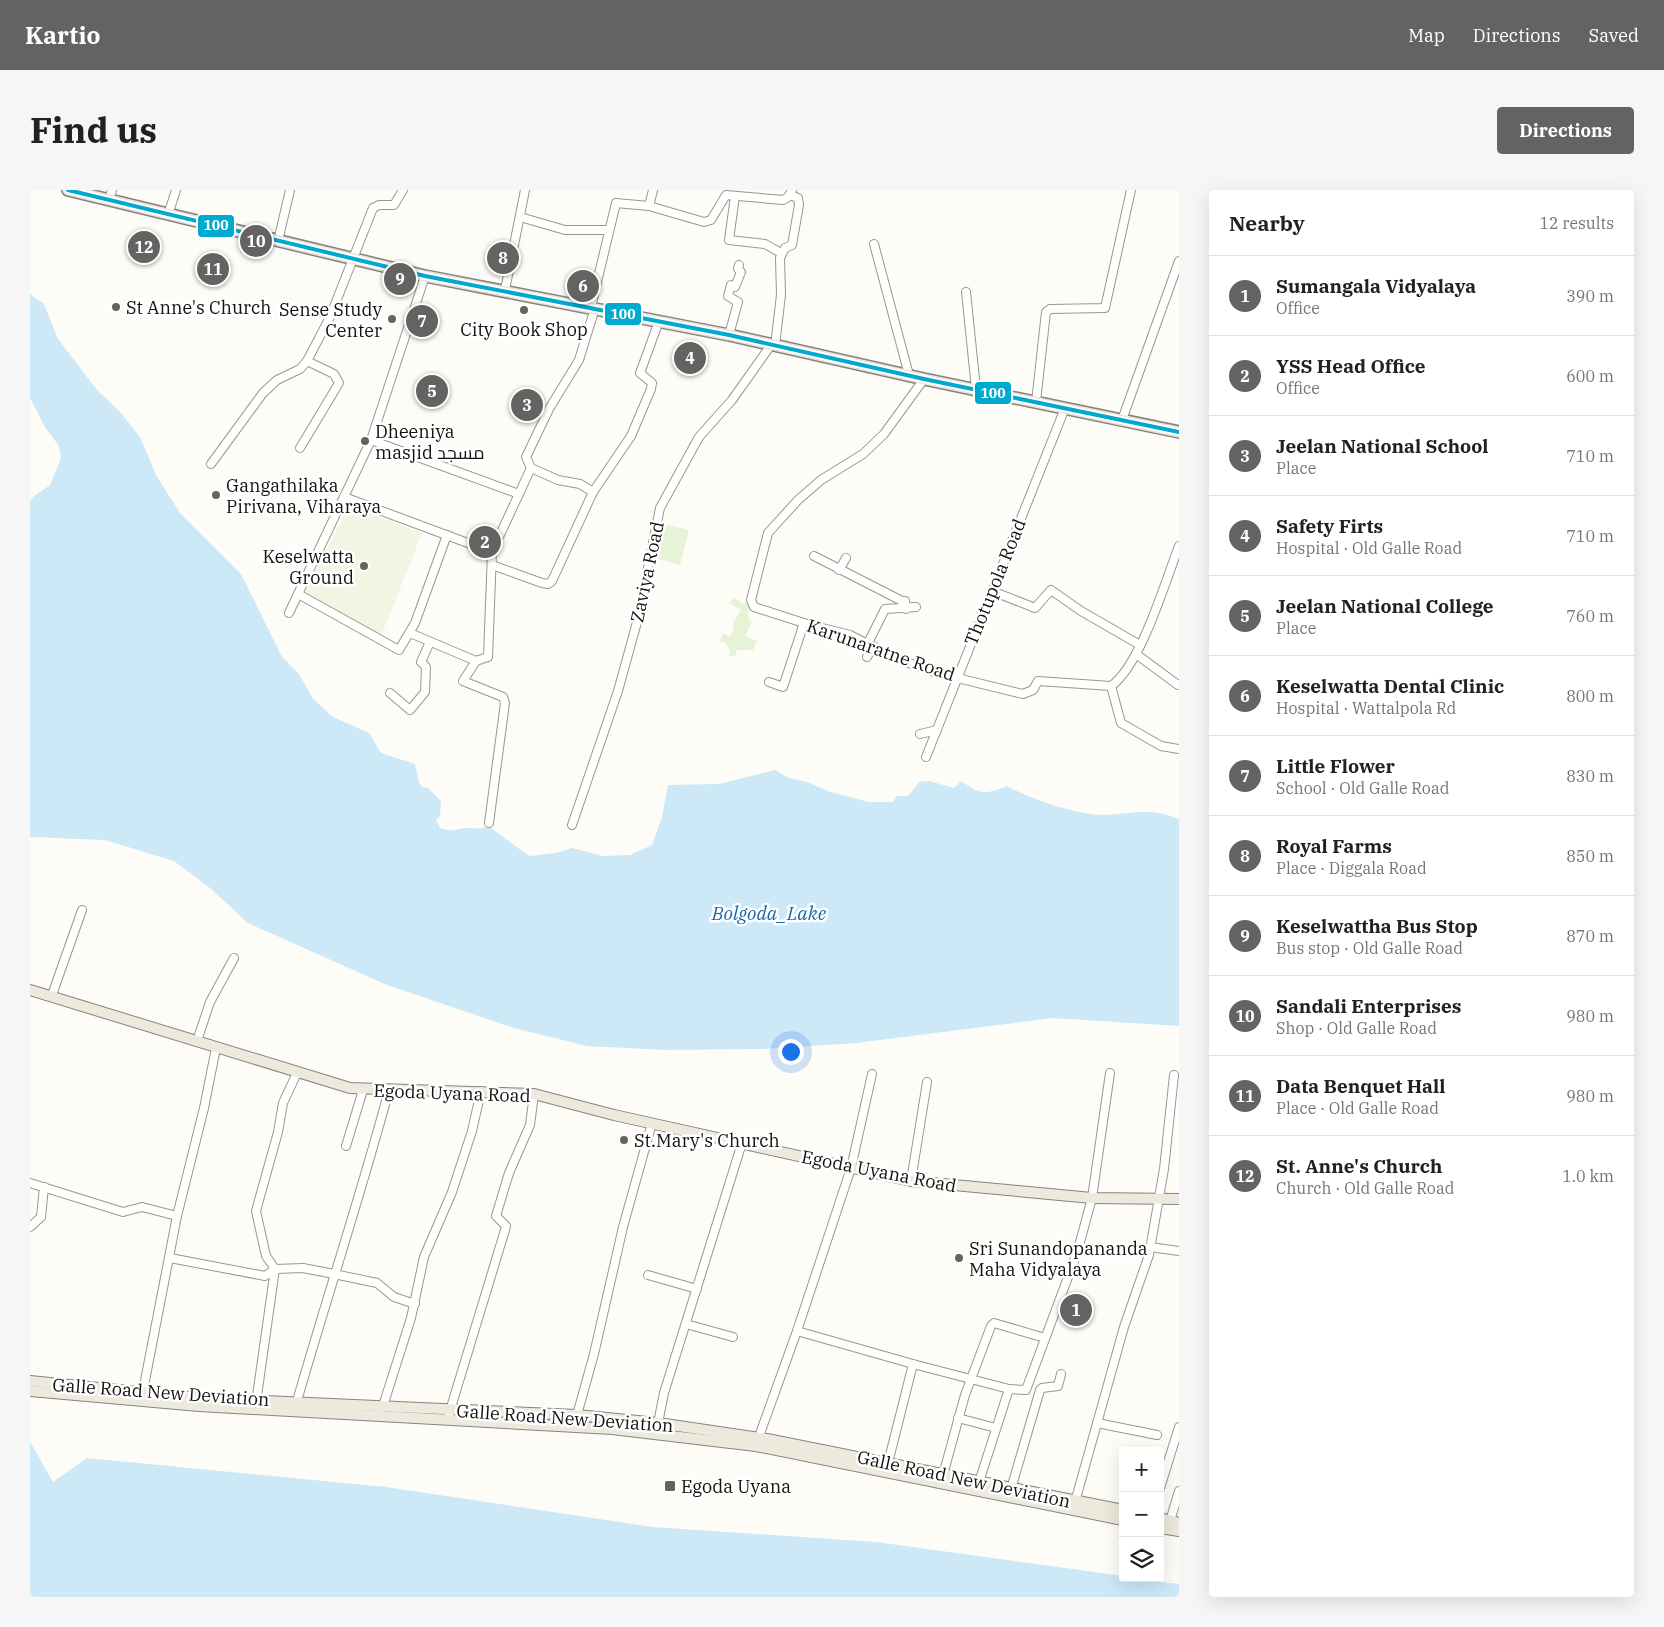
<!DOCTYPE html>
<meta charset="utf-8">
<style>
:root{--surface:#fff;--page:#f6f6f6;--text:#202124;--muted:#757577;--line:#e0e0e0;--accent:#646362}
body{margin:0;font-family:"IBM Plex Serif",Cairo,serif;background:var(--page);color:var(--text)}
.controls{position:absolute;right:15px;bottom:15px;display:grid;overflow:hidden;border-radius:5px;box-shadow:0 5px 20px #0002}
.controls button{width:45px;height:45px;display:grid;place-items:center;padding:0;border:0;border-bottom:1px solid var(--line);background:var(--surface);color:var(--text);font:25px sans-serif}
.you{position:absolute;left:760px;top:861px;width:18px;height:18px;margin:-12px;border:4px solid #fff;border-radius:50%;background:#1a73e8;box-shadow:0 0 0 8px #1a73e833}
.badge{display:grid;place-items:center;width:32px;height:32px;border-radius:50%;background:var(--accent);color:#fff;font-size:16px;font-weight:700}
.pin{position:absolute;translate:-50% -50%;border:2px solid #fff;box-shadow:0 1px 5px #0006}
.list{margin:0;padding:0;list-style:none}
h2{display:flex;justify-content:space-between;align-items:center;height:65px;margin:0;padding:0 20px;font-size:21px}
h2 small{font-size:16px;font-weight:400;color:var(--muted)}
.list li{display:grid;grid-template-columns:32px 1fr auto;gap:15px;align-items:center;box-sizing:border-box;height:80px;padding:0 20px;border-top:1px solid var(--line)}
.list b{display:block;font-size:19px;white-space:nowrap}
.list p{margin:0;font-size:16px;white-space:nowrap;color:var(--muted)}
.list em{font-size:16px;font-style:normal;color:var(--muted)}
.icon{flex:none;width:28px;height:28px;fill:none;stroke:currentColor;stroke-width:2;stroke-linecap:round;stroke-linejoin:round}
.map{position:relative;flex:none;width:1149px;height:1407px;overflow:hidden;border-radius:5px}
header{display:flex;align-items:center;gap:30px;box-sizing:border-box;height:70px;padding:0 25px;background:var(--accent);color:#fff}
header strong{font-size:24px}
nav{display:flex;gap:28px;margin-inline-start:auto;font-size:18px}
.intro{display:flex;align-items:center;justify-content:space-between;box-sizing:border-box;height:120px;padding:0 30px}
h1{margin:0;font-size:35px}
.button{padding:12px 22px;border-radius:5px;background:var(--accent);color:#fff;font-size:18px;font-weight:700}
main{display:flex;gap:30px;padding:0 30px}
aside{flex:1;background:var(--surface);border-radius:5px;box-shadow:0 5px 20px #0002}
.map>svg:first-child{display:block}
.green{fill:#e7f3d7}
.pitch{fill:#f0f6e1}
.water{fill:#cde8f7}
.lines{fill:none;stroke-linecap:round;stroke-linejoin:round}
.minor-casing{stroke:#979795;stroke-width:10}
.major-casing{stroke:#858482;stroke-width:12}
.highway-casing{stroke:#858482;stroke-width:14}
.minor{stroke:#fffffe;stroke-width:8}
.major{stroke:#ede9dc;stroke-width:10}
.highway{stroke:#eae1d8;stroke-width:11}
.bus-1-casing{stroke:#fff;stroke-width:8}
.bus-1{stroke:#00a9ce;stroke-width:4}
.poi-dot{fill:#646362;stroke:#fff;stroke-width:2}
.labels{text-anchor:middle;dominant-baseline:central;stroke-width:5;stroke-linejoin:round;paint-order:stroke}
.poi-label{font-size:18px;fill:#111;stroke:#fff;text-anchor:start}
.street-label{font-size:18px;fill:#111;stroke:#fff}
.water-label{font-size:19px;font-style:italic;fill:#1768a6;stroke:#fff}
.line-badge{stroke:#fff;stroke-width:2}
.badge-label{font-size:14px;text-anchor:middle;font-weight:bold;fill:#fff}
</style>
<header>
<strong>Kartio</strong>
<nav><a>Map</a><a>Directions</a><a>Saved</a></nav>
</header>
<div class="intro"><h1>Find us</h1><a class="button">Directions</a></div>
<main>
<div class="map">
<svg width="1149" height="1407" viewBox="0 0 1149 1407">
<rect width="100%" height="100%" fill="#fdfcf7"/>
<g class="green">
<path d="M 633,334 L 659,340 L 650,375 L 627,369 Z"/>
<path d="M 705,408 L 713,414 L 719,411 L 718,427 L 722,432 L 715,446 L 727,451 L 723,460 L 707,460 L 705,466 L 699,466 L 700,460 L 695,453 L 690,451 L 693,443 L 700,447 L 704,438 L 703,433 L 711,420 L 699,413 Z"/>
</g>
<path class="pitch" d="M 319,316 L 392,343 L 351,446 L 274,404 Z"/>
<g class="water">
<path d="M 0,104 L 14,114 L 28,149 L 67,200 L 90,222 L 110,247 L 127,287 L 150,323 L 211,384 L 252,467 L 269,484 L 283,509 L 303,527 L 339,543 L 351,563 L 385,574 L 389,593 L 392,597 L 398,598 L 411,611 L 410,626 L 406,630 L 410,638 C 423,642 423,640 435,638 C 444,637 449,641 458,636 L 499,666 L 526,663 L 542,658 L 572,666 L 600,665 L 622,655 L 632,627 L 638,595 L 689,594 L 745,580 L 759,588 L 777,592 L 800,602 L 839,612 L 863,612 L 867,606 L 878,606 L 889,592 L 899,591 L 924,598 L 931,591 C 952,605 954,605 977,596 C 1001,609 1046,625 1073,625 C 1106,624 1115,616 1149,629 L 1149,836 L 1023,828 L 826,853 L 732,859 L 636,860 L 557,856 L 484,838 L 357,795 L 218,733 L 180,698 L 144,671 L 75,650 L 0,647 L 0,311 L 3,307 L 20,295 L 31,268 L 29,256 L 15,237 L 0,208 Z"/>
<path d="M 0,1252 L 23,1292 L 57,1268 L 356,1297 L 623,1337 L 846,1352 L 1093,1386 L 1093,1388 L 1149,1394 L 1149,1407 L 0,1407 Z"/>
</g>
<g class="lines">
<defs>
<g id="minor">
<path d="M 705,6 L 699,50 L 735,54 L 751,63"/>
<path d="M 79,10 L 82,0"/>
<path d="M 619,16 L 623,0"/>
<path d="M 138,25 L 146,0"/>
<path d="M 490,27 L 535,40 L 578,40"/>
<path d="M 248,51 L 260,0"/>
<path d="M 844,54 L 879,185"/>
<path d="M 475,100 L 495,0"/>
<path d="M 936,102 L 946,199"/>
<path d="M 561,117 L 586,13 L 619,16 L 674,32 L 681,30 L 696,5 L 753,10 L 758,7 L 762,0"/>
<path d="M 699,145 L 708,112 L 698,106 L 701,95 L 705,97 L 711,82 L 708,79 L 709,75"/>
<path d="M 745,156 L 751,105 L 750,68 L 755,58 L 762,55 L 769,15 L 768,8 L 760,5"/>
<path d="M 894,189 L 854,244 L 833,264 L 791,290 L 768,310 L 738,343 L 721,410 L 724,417 L 780,435 L 820,445 L 865,468 L 907,483 L 993,504 L 1003,500 L 1008,491 L 1081,496 C 1111,475 1135,392 1149,356"/>
<path d="M 1006,212 L 1016,122 L 1020,119 L 1075,118 L 1101,0"/>
<path d="M 1092,230 L 1149,71"/>
<path d="M 341,250 L 489,304"/>
<path d="M 270,258 L 309,193 L 304,184 L 277,171"/>
<path d="M 181,274 L 233,203 L 247,190 L 270,179 L 277,171 L 300,127 L 343,18 L 349,15 L 364,15 L 373,0"/>
<path d="M 501,278 L 528,290 L 550,294 L 563,302"/>
<path d="M 314,307 L 462,362"/>
<path d="M 784,366 L 872,411 L 875,411 L 876,419"/>
<path d="M 462,375 L 512,393 L 518,394 L 522,391 L 563,302 L 601,246 L 621,199 L 622,193 L 610,183 L 629,131"/>
<path d="M 809,380 L 816,368"/>
<path d="M 962,401 L 1005,418 L 1021,400 L 1051,421 L 1110,455"/>
<path d="M 270,405 L 369,460 L 385,433 L 417,345"/>
<path d="M 259,423 L 341,250 L 395,86"/>
<path d="M 380,443 L 446,471"/>
<path d="M 838,453 L 855,419 L 886,417"/>
<path d="M 1106,464 L 1148,495"/>
<path d="M 837,467 L 843,456"/>
<path d="M 739,492 L 753,497 L 774,433"/>
<path d="M 1081,496 L 1091,533 L 1131,556 L 1149,559"/>
<path d="M 360,503 L 380,520 L 395,502 L 396,477 L 391,472 L 400,452"/>
<path d="M 890,544 L 907,540"/>
<path d="M 896,567 L 1035,218"/>
<path d="M 459,633 L 475,513 L 473,507 L 433,491 L 446,471 L 458,467 L 462,362 L 501,278 L 496,267 L 519,219 L 549,170 L 565,118"/>
<path d="M 542,635 L 588,501 L 607,432 L 630,318 L 669,247 L 702,210 L 741,155"/>
<path d="M 22,805 L 52,720"/>
<path d="M 167,851 L 180,812 L 204,768"/>
<path d="M 316,956 L 333,900"/>
<path d="M 881,991 L 897,892"/>
<path d="M 0,993 L 93,1022 L 112,1017 L 147,1026"/>
<path d="M 0,1037 L 11,1027 L 14,997"/>
<path d="M 1120,1057 L 1149,1061"/>
<path d="M 140,1068 L 235,1086 L 245,1079 L 273,1078 L 304,1084 L 347,1093 L 364,1107 L 385,1114"/>
<path d="M 618,1085 L 667,1099"/>
<path d="M 656,1134 L 703,1147"/>
<path d="M 767,1141 L 883,1174 L 979,1199 L 996,1200 L 1047,1063 L 1062,1008 L 1080,883"/>
<path d="M 113,1201 L 147,1026 L 174,918 L 186,858"/>
<path d="M 267,1211 C 297,1107 331,1004 359,900"/>
<path d="M 224,1215 L 227,1206 L 245,1079 L 236,1066 L 226,1021 L 248,942 L 253,913 L 267,883"/>
<path d="M 353,1216 L 381,1128 L 394,1067 L 422,1002 L 442,941 L 451,901"/>
<path d="M 419,1224 L 475,1040 L 476,1036 L 466,1026 L 479,983 L 500,935 L 504,904"/>
<path d="M 547,1225 L 564,1164 L 593,1037 L 622,933"/>
<path d="M 928,1228 L 966,1238"/>
<path d="M 628,1233 L 634,1203 L 712,953"/>
<path d="M 1067,1233 L 1127,1245"/>
<path d="M 727,1252 L 767,1141 L 821,978 L 842,884"/>
<path d="M 858,1273 L 883,1174"/>
<path d="M 913,1285 L 935,1205 L 961,1136 L 964,1133 L 1015,1148"/>
<path d="M 949,1292 L 979,1199"/>
<path d="M 1130,1298 L 1149,1237"/>
<path d="M 981,1299 L 1010,1200 L 1012,1198 L 1028,1196 L 1031,1184"/>
<path d="M 1045,1312 L 1094,1137 L 1119,1065 L 1134,979 L 1144,885"/>
<path d="M 1140,1331 L 1149,1301"/>
</g>
<g id="major">
<path d="M 0,800 L 320,898 L 504,904 L 584,925 L 881,991 L 1062,1008 L 1149,1009"/>
<path d="M 0,1191 L 169,1208 L 547,1225 L 628,1233 L 737,1249 L 1093,1320"/>
<path d="M 0,1201 L 169,1216 L 582,1239 L 726,1256 L 1093,1330"/>
<path d="M 1130,1328 L 1149,1333"/>
<path d="M 1130,1338 L 1149,1341"/>
</g>
<path id="highway" d="M 38,0 L 395,86 L 699,145 L 894,189 L 1149,242"/>
</defs>
<use href="#minor" class="minor-casing"/>
<use href="#major" class="major-casing"/>
<use href="#highway" class="highway-casing"/>
<use href="#minor" class="minor"/>
<use href="#major" class="major"/>
<use href="#highway" class="highway"/>
<defs>
<path id="bus-1" d="M 38,0 L 395,86 L 699,145 L 894,189 L 1149,242"/>
</defs>
<use href="#bus-1" class="bus-1-casing"/>
<use href="#bus-1" class="bus-1"/>
</g>
<g class="poi-dot">
<circle cx="86" cy="117" r="5"/>
<circle cx="494" cy="120" r="5"/>
<circle cx="362" cy="129" r="5"/>
<circle cx="335" cy="251" r="5"/>
<circle cx="186" cy="305" r="5"/>
<circle cx="334" cy="376" r="5"/>
<circle cx="594" cy="950" r="5"/>
<circle cx="929" cy="1068" r="5"/>
<rect x="634" y="1290" width="12" height="12" rx="2.5"/>
</g>
<g class="labels">
<g class="poi-label">
<text x="96" y="117">St Anne's Church</text>
<text x="352" y="119" text-anchor="end">Sense Study<tspan x="352" dy="21">Center</tspan></text>
<text x="494" y="139" text-anchor="middle">City Book Shop</text>
<text x="345" y="241">Dheeniya<tspan x="345" dy="21">masjid مسجد</tspan></text>
<text x="196" y="295">Gangathilaka<tspan x="196" dy="21">Pirivana, Viharaya</tspan></text>
<text x="324" y="366" text-anchor="end">Keselwatta<tspan x="324" dy="21">Ground</tspan></text>
<text x="604" y="950">St.Mary's Church</text>
<text x="939" y="1058">Sri Sunandopananda<tspan x="939" dy="21">Maha Vidyalaya</tspan></text>
<text x="651" y="1296">Egoda Uyana</text>
</g>
<g class="street-label">
<text transform="translate(617 382) rotate(-78)">Zaviya Road</text>
<text transform="translate(965 392) rotate(-68)">Thotupola Road</text>
<text transform="translate(851 460) rotate(19)">Karunaratne Road</text>
<text transform="translate(422 903) rotate(2)">Egoda Uyana Road</text>
<text transform="translate(849 981) rotate(11)">Egoda Uyana Road</text>
<text transform="translate(131 1202) rotate(4)">Galle Road New Deviation</text>
<text transform="translate(535 1228) rotate(4)">Galle Road New Deviation</text>
<text transform="translate(934 1289) rotate(12)">Galle Road New Deviation</text>
</g>
<g class="water-label">
<text x="739" y="723">Bolgoda_Lake</text>
</g>
</g>
<g class="line-badge">
<rect x="167" y="24" width="38" height="24" rx="5" fill="#00a9ce"/>
<rect x="574" y="112" width="38" height="24" rx="5" fill="#00a9ce"/>
<rect x="944" y="191" width="38" height="24" rx="5" fill="#00a9ce"/>
</g>
<g class="badge-label">
<text x="186" y="40">100</text>
<text x="593" y="129">100</text>
<text x="963" y="208">100</text>
</g>
</svg>
<div class="controls">
<button>+</button>
<button>−</button>
<button><svg class="icon" aria-label="layers" viewBox="0 0 24 24"><path d="M12 4l9 5-9 5-9-5zM3 14l9 5 9-5"/></svg></button>
</div>
<div class="you"></div>
<div class="pin badge" style="left:1046px;top:1120px">1</div>
<div class="pin badge" style="left:455px;top:352px">2</div>
<div class="pin badge" style="left:497px;top:215px">3</div>
<div class="pin badge" style="left:660px;top:168px">4</div>
<div class="pin badge" style="left:402px;top:201px">5</div>
<div class="pin badge" style="left:553px;top:96px">6</div>
<div class="pin badge" style="left:392px;top:131px">7</div>
<div class="pin badge" style="left:473px;top:68px">8</div>
<div class="pin badge" style="left:370px;top:89px">9</div>
<div class="pin badge" style="left:226px;top:51px">10</div>
<div class="pin badge" style="left:183px;top:79px">11</div>
<div class="pin badge" style="left:114px;top:57px">12</div>
</div>
<aside>
<h2>Nearby<small>12 results</small></h2>
<ul class="list">
<li><span class="badge">1</span><div><b>Sumangala Vidyalaya</b><p>Office</p></div><em>390 m</em></li>
<li><span class="badge">2</span><div><b>YSS Head Office</b><p>Office</p></div><em>600 m</em></li>
<li><span class="badge">3</span><div><b>Jeelan National School</b><p>Place</p></div><em>710 m</em></li>
<li><span class="badge">4</span><div><b>Safety Firts</b><p>Hospital · Old Galle Road</p></div><em>710 m</em></li>
<li><span class="badge">5</span><div><b>Jeelan National College</b><p>Place</p></div><em>760 m</em></li>
<li><span class="badge">6</span><div><b>Keselwatta Dental Clinic</b><p>Hospital · Wattalpola Rd</p></div><em>800 m</em></li>
<li><span class="badge">7</span><div><b>Little Flower</b><p>School · Old Galle Road</p></div><em>830 m</em></li>
<li><span class="badge">8</span><div><b>Royal Farms</b><p>Place · Diggala Road</p></div><em>850 m</em></li>
<li><span class="badge">9</span><div><b>Keselwattha Bus Stop</b><p>Bus stop · Old Galle Road</p></div><em>870 m</em></li>
<li><span class="badge">10</span><div><b>Sandali Enterprises</b><p>Shop · Old Galle Road</p></div><em>980 m</em></li>
<li><span class="badge">11</span><div><b>Data Benquet Hall</b><p>Place · Old Galle Road</p></div><em>980 m</em></li>
<li><span class="badge">12</span><div><b>St. Anne's Church</b><p>Church · Old Galle Road</p></div><em>1.0 km</em></li>
</ul>
</aside>
</main>
